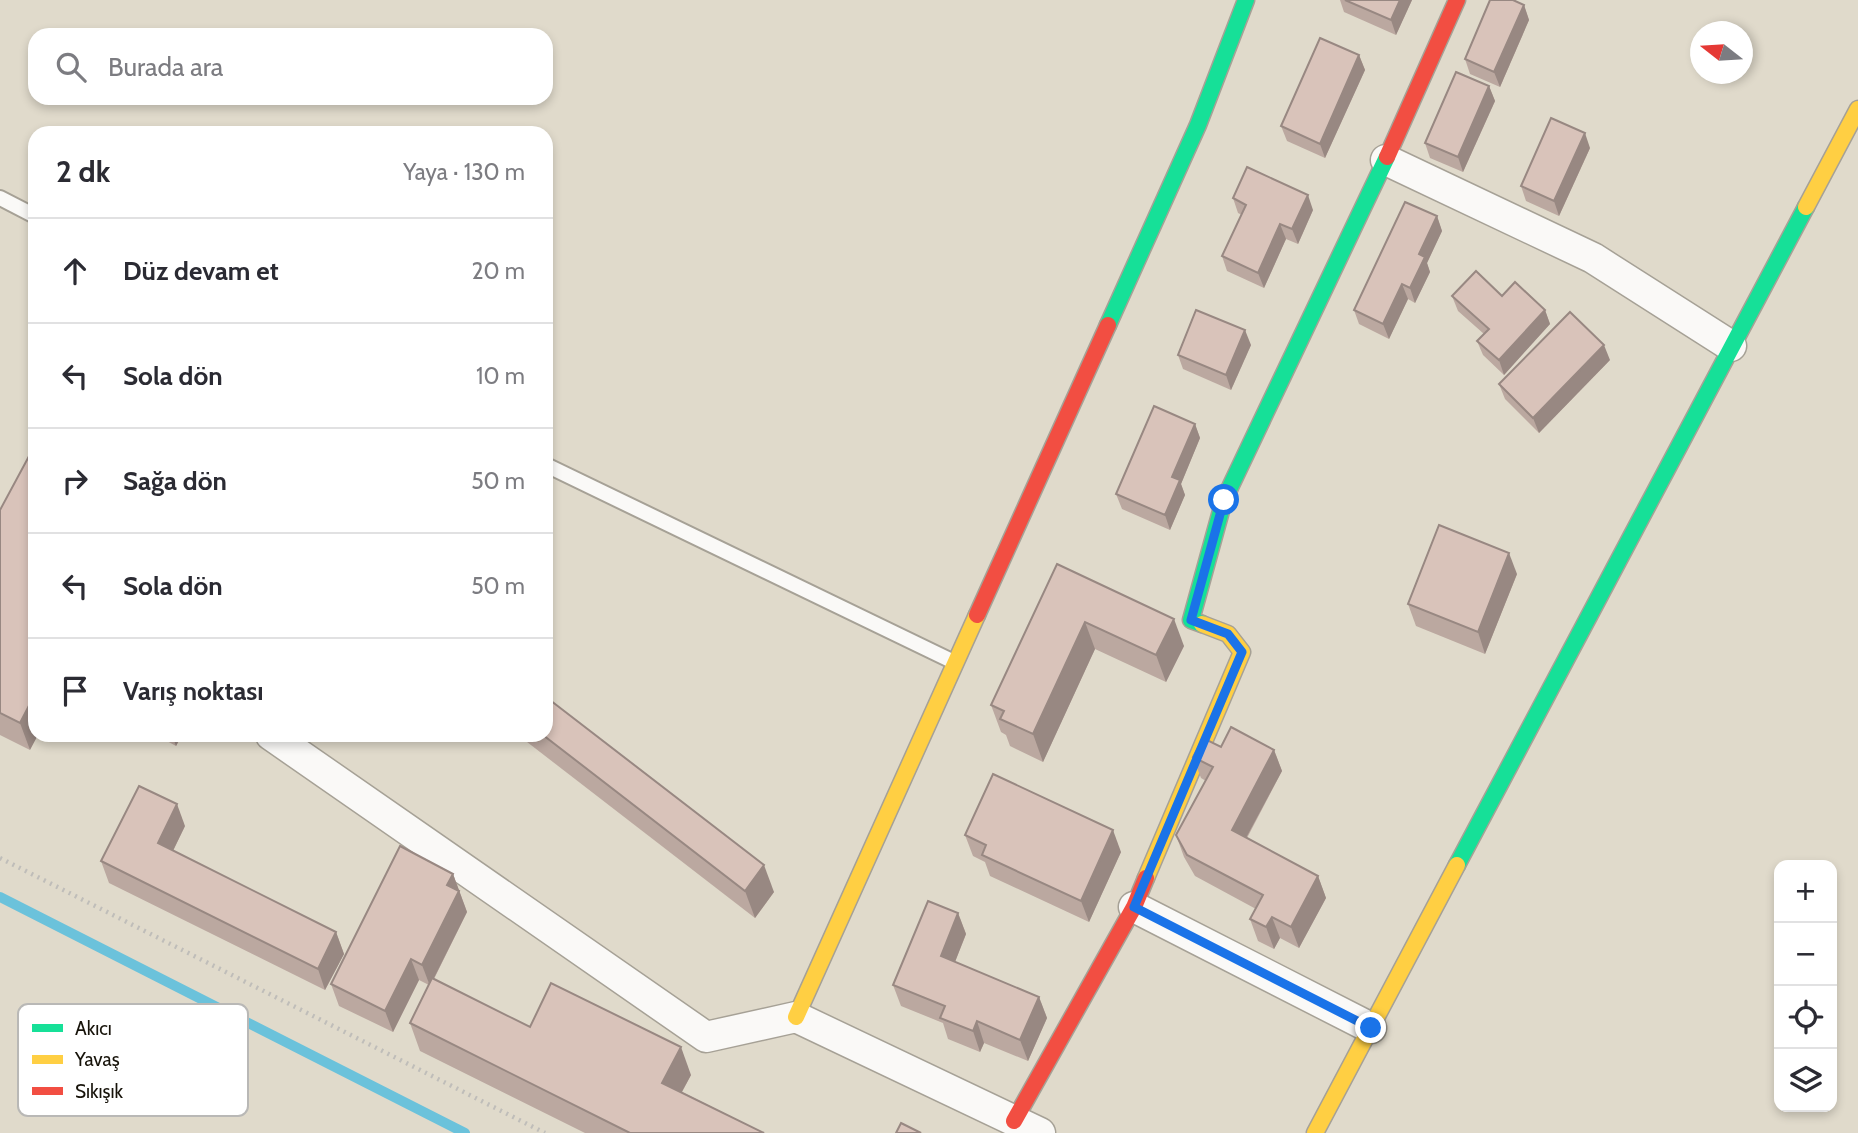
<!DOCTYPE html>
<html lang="tr">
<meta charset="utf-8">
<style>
:root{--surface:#fff;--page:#f2f2f3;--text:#2b2b33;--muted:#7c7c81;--line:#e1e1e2}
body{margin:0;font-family:Cabin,sans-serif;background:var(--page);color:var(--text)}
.controls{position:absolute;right:21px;bottom:21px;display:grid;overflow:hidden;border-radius:14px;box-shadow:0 4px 10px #0003}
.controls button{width:63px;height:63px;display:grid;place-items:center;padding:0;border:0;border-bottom:2px solid var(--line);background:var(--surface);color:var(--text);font:35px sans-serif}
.compass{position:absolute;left:1690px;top:21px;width:63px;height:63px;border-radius:50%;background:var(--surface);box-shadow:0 4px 10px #0003;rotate:287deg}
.stop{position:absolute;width:21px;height:21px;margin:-16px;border:5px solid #1a73e8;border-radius:50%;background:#fff}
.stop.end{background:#1a73e8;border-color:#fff;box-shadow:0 2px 7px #0008}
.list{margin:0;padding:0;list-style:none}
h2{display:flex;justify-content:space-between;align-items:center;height:91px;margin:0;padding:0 28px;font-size:30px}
h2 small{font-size:23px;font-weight:400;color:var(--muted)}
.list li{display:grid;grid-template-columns:46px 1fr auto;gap:21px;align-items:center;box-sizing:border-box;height:105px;padding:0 28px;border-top:2px solid var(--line)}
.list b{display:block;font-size:26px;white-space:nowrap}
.list em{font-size:23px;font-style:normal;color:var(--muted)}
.icon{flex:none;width:38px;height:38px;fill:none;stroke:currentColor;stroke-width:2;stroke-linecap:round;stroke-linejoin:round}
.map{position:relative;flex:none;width:1858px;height:1133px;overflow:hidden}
.search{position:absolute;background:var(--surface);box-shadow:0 4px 10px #0003;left:28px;top:28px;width:525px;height:77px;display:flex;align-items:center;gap:18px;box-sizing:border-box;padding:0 24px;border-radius:21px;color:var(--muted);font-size:26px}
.panel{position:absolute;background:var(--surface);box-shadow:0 4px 10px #0003;left:28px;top:126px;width:525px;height:616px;border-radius:21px}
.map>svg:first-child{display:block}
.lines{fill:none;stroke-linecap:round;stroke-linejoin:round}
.stream{stroke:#6bc2db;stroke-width:10}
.lane-casing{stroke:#a6a196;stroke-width:18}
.street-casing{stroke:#a6a196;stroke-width:33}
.fast-casing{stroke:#a6a196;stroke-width:19}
.slow-casing{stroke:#a6a196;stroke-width:19}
.jam-casing{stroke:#a6a196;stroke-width:19}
.path{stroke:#bfbdb9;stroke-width:4.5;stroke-dasharray:2 5;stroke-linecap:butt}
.lane{stroke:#faf9f7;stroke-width:14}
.street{stroke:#faf9f7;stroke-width:30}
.fast{stroke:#16e098;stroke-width:16}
.slow{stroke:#ffcf43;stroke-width:16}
.jam{stroke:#f24e42;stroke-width:16}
.wall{fill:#bba8a0}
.shaded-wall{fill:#988882}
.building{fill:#d9c3ba;stroke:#988882;stroke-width:2}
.route{stroke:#1a73e8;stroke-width:9}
.key{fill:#fff;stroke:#b9b8b6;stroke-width:2}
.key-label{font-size:19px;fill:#17130a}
</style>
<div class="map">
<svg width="1858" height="1133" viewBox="0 0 1858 1133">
<rect width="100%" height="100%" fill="#e0dacb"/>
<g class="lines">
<path class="stream" d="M 0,897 L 465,1133"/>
<defs>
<g id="lane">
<path d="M 0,198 L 35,216"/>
<path d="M 546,465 L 954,662"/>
</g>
<g id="street">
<path d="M 1386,160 L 1593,258 L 1731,346"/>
<path d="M 271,735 L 706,1037 L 796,1017 L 1040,1133"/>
<path d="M 1134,907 L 1371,1028"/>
</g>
<g id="fast">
<path d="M 1108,325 L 1198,125 L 1246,0"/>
<path d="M 1202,624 L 1191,620 L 1224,500 L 1387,157"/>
<path d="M 1457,865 L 1806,207"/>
</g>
<g id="slow">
<path d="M 1806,207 L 1858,109"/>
<path d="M 1146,878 L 1242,652 L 1228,634 L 1202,624"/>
<path d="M 796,1017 L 977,615"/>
<path d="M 1315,1133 L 1457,865"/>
</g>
<g id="jam">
<path d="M 1387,157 L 1457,0"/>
<path d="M 977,615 L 1108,325"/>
<path d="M 1014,1121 L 1134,907 L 1146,878"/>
</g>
</defs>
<use href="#lane" class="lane-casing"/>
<use href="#street" class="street-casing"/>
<use href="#fast" class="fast-casing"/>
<use href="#slow" class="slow-casing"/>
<use href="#jam" class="jam-casing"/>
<path class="path" d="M 0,858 L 545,1133"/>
<use href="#lane" class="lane"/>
<use href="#street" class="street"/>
<use href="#fast" class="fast"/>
<use href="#slow" class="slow"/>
<use href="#jam" class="jam"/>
</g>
<g class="wall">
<path d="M 1340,0 L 1412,0 L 1396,35 L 1344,12 Z"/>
<path d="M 1524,5 L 1529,20 L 1500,87 L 1470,74 L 1465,59 Z"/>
<path d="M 1359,55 L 1365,70 L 1325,158 L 1287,141 L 1281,126 Z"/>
<path d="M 1489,86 L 1495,101 L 1463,172 L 1430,158 L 1425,143 Z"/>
<path d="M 1590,148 L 1559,216 L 1526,201 L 1521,186 Z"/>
<path d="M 1233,198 L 1313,210 L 1298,244 L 1286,239 L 1264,288 L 1227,271 L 1222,256 L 1242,215 L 1238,213 Z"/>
<path d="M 1437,216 L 1442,231 L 1427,263 L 1430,272 L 1415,303 L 1408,299 L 1389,339 L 1359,324 L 1354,310 Z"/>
<path d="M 1452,296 L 1502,296 L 1545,310 L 1550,324 L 1504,375 L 1483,355 L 1477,341 L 1484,334 L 1458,311 Z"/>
<path d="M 1251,345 L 1231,390 L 1183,369 L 1178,355 Z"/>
<path d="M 1610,360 L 1539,433 L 1505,399 L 1499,384 Z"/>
<path d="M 1195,424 L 1200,438 L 1181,484 L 1185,495 L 1170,530 L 1122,509 L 1116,494 Z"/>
<path d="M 0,510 L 30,750 L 0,735 Z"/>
<path d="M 1057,564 L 1184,646 L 1166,682 L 1095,649 L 1043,762 L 1010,746 L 1006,735 L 1001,732 L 991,705 Z"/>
<path d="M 1517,574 L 1485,654 L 1416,626 L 1408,604 Z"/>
<path d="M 156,735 L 182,735 L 176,746 Z"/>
<path d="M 518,735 L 546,735 L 774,892 L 755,918 Z"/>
<path d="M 1221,747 L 1274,750 L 1282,771 L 1247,838 L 1318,876 L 1326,898 L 1299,948 L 1280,938 L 1274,949 L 1258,941 L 1250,919 L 1256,909 L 1195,876 L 1184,857 L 1176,835 L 1206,781 L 1201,778 L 1193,757 Z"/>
<path d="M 185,826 L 173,851 L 336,932 L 344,954 L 325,990 L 109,883 L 101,861 Z"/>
<path d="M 965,835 L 1121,852 L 1089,922 L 990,876 L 985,862 L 973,856 Z"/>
<path d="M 453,874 L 467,912 L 434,979 L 530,1027 L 691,1075 L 682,1092 L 764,1133 L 585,1133 L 420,1051 L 410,1023 L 429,985 L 419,980 L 393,1032 L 339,1006 L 331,984 Z"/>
<path d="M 958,913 L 966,934 L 955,962 L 1039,997 L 1047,1018 L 1028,1061 L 984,1043 L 980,1052 L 948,1039 L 943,1023 L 901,1006 L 893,985 Z"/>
</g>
<g class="shaded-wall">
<path d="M 1400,0 L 1412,0 L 1396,35 L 1391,20 Z"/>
<path d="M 1524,5 L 1529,20 L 1500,87 L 1494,72 Z"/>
<path d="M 1359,55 L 1365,70 L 1325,158 L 1320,144 Z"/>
<path d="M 1489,86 L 1495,101 L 1463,172 L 1458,157 Z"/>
<path d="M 1585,133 L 1590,148 L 1559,216 L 1554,201 Z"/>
<path d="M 1308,195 L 1313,210 L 1298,244 L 1292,229 Z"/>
<path d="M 1437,216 L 1442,231 L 1427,263 L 1430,272 L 1415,303 L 1410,288 L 1419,254 Z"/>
<path d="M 1280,224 L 1286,239 L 1264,288 L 1258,273 Z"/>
<path d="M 1402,284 L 1408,299 L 1389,339 L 1383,324 Z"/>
<path d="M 1545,310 L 1550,324 L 1504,375 L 1499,360 Z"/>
<path d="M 1245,330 L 1251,345 L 1231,390 L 1226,375 Z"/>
<path d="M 1604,345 L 1610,360 L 1539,433 L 1533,418 Z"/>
<path d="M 1195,424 L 1200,438 L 1181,484 L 1185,495 L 1170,530 L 1165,515 L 1172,477 Z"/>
<path d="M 1509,553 L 1517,574 L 1485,654 L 1478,632 Z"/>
<path d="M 1174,619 L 1184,646 L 1166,682 L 1156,655 Z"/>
<path d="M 1085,622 L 1095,649 L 1043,762 L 1033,734 Z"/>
<path d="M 35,694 L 35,735 L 38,735 L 30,750 L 20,723 Z"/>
<path d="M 172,735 L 182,735 L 176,746 Z"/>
<path d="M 1274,750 L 1282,771 L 1239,851 L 1232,830 Z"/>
<path d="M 177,804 L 185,826 L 166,865 L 158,843 Z"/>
<path d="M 1113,830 L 1121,852 L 1089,922 L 1081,901 Z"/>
<path d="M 764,865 L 774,892 L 755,918 L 745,891 Z"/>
<path d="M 453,874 L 467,912 L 430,986 L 422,965 L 447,885 Z"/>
<path d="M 1318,876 L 1326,898 L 1299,948 L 1291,927 Z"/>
<path d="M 958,913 L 966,934 L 949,977 L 941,956 Z"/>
<path d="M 1272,917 L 1280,938 L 1274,949 L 1266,927 Z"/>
<path d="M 336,932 L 344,954 L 325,990 L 318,969 Z"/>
<path d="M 411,959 L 419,980 L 393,1032 L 385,1011 Z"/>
<path d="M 1039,997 L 1047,1018 L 1028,1061 L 1020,1040 Z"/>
<path d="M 977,1021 L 984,1043 L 980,1052 L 973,1031 Z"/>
<path d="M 681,1047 L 691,1075 L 672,1110 L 662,1083 Z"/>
</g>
<g class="building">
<path d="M 1345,0 L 1400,0 L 1391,20 Z"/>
<path d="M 1490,0 L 1513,0 L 1524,5 L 1494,72 L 1465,59 Z"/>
<path d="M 1320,38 L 1359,55 L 1320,144 L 1281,126 Z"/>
<path d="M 1456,72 L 1489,86 L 1458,157 L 1425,143 Z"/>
<path d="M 1551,118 L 1585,133 L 1554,201 L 1521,186 Z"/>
<path d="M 1247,167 L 1308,195 L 1292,229 L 1280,224 L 1258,273 L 1222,256 L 1246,205 L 1233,198 Z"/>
<path d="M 1405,202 L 1437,216 L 1419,254 L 1425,257 L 1410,288 L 1402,284 L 1383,324 L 1354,310 Z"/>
<path d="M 1476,271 L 1502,296 L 1515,282 L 1545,310 L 1499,360 L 1477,341 L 1489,329 L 1452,296 Z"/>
<path d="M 1196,310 L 1245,330 L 1226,375 L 1178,355 Z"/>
<path d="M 1570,312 L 1604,345 L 1533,418 L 1499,384 Z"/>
<path d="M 1154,406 L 1195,424 L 1172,477 L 1180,480 L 1165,515 L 1116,494 Z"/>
<path d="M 35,445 L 35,694 L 20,723 L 0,713 L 0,510 Z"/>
<path d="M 1439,525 L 1509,553 L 1478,632 L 1408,604 Z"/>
<path d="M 1057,564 L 1174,619 L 1156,655 L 1085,622 L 1033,734 L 1000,719 L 1004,711 L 991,705 Z"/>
<path d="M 546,697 L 764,865 L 745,891 L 543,735 L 546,735 Z"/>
<path d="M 1231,727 L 1274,750 L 1232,830 L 1318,876 L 1291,927 L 1272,917 L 1266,927 L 1250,919 L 1263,895 L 1187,855 L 1176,835 L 1213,767 L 1193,757 L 1203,738 L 1221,747 Z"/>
<path d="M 993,774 L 1113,830 L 1081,901 L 982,855 L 986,845 L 965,835 Z"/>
<path d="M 139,786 L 177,804 L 158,843 L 336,932 L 318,969 L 101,861 Z"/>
<path d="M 400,846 L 453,874 L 447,885 L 459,891 L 422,965 L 411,959 L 385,1011 L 331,984 Z"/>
<path d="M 928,901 L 958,913 L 941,956 L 1039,997 L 1020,1040 L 977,1021 L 973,1031 L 940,1018 L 945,1006 L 893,985 Z"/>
<path d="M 432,978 L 530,1027 L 551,983 L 681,1047 L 662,1083 L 764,1133 L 630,1133 L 410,1023 Z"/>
<path d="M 901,1123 L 921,1133 L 896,1133 Z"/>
</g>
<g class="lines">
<path class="route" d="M 1224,500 L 1191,620 L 1228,634 L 1242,652 L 1134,907 L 1371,1028"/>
</g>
<rect x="18" y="1004" width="230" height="112" rx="10" class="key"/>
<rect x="32" y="1024" width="31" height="8" fill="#16e098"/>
<rect x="32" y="1055" width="31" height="9" fill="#ffcf43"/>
<rect x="32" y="1087" width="31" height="8" fill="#f24e42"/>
<g class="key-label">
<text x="75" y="1035">Akıcı</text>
<text x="75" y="1066">Yavaş</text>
<text x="75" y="1098">Sıkışık</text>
</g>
</svg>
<div class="controls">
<button>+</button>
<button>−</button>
<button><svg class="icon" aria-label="locate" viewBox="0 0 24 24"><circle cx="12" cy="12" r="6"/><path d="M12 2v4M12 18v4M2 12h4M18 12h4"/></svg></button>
<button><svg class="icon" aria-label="layers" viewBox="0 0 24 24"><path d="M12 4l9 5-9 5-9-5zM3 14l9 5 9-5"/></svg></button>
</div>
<svg class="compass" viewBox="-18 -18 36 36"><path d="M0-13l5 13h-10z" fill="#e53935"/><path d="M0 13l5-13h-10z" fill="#7c7c81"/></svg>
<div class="stop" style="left:1224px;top:500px"></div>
<div class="stop end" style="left:1371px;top:1028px"></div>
<div class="search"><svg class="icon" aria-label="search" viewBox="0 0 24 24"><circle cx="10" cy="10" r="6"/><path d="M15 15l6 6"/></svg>Burada ara</div>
<section class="panel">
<h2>2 dk<small>Yaya · 130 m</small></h2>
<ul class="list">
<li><svg class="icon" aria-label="ahead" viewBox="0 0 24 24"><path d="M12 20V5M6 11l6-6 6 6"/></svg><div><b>Düz devam et</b></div><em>20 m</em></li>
<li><svg class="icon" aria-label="left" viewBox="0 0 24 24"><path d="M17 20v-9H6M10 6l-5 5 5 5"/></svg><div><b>Sola dön</b></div><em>10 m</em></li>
<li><svg class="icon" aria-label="right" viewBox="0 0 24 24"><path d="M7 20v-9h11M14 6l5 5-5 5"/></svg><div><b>Sağa dön</b></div><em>50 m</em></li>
<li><svg class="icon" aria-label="left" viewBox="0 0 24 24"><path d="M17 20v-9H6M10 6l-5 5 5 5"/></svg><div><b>Sola dön</b></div><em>50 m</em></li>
<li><svg class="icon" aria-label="arrive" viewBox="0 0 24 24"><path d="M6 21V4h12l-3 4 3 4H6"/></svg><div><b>Varış noktası</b></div></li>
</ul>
</section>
</div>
